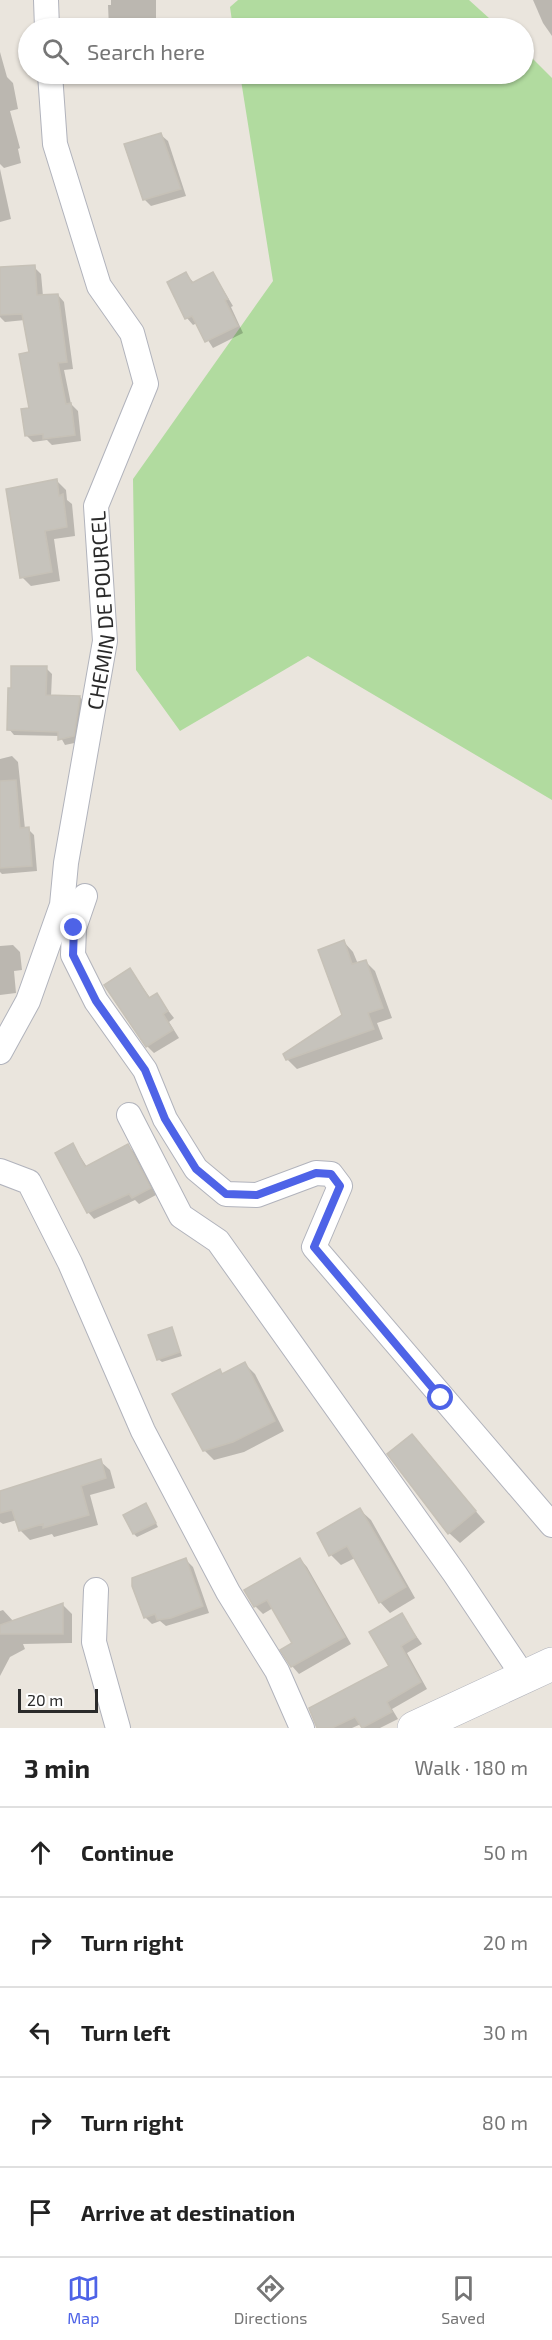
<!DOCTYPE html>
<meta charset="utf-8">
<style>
:root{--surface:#fff;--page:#f6f6f6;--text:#222;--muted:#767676;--line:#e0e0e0;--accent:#4e63e7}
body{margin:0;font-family:"Exo 2",sans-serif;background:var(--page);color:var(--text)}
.scale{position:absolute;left:18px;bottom:15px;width:80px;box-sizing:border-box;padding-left:6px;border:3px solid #2a2a2a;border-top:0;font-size:16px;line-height:21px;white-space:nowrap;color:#2a2a2a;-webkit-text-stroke:4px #fff;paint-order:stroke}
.stop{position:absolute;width:18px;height:18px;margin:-14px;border:4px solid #4e63e7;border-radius:50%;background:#fff}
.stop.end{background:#4e63e7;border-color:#fff;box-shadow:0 2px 6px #0008}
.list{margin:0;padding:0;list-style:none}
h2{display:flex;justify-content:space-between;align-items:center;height:78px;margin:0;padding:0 24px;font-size:26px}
h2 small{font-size:20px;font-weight:400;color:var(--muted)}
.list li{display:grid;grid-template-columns:39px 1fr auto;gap:18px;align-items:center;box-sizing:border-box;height:90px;padding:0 24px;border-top:2px solid var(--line)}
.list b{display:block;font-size:22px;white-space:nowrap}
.list em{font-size:20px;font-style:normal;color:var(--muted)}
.icon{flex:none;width:33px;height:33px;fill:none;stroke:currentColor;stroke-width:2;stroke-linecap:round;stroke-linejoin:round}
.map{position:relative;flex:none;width:552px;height:1728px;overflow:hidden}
.search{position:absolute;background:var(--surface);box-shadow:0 2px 4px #0004;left:18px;right:18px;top:18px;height:66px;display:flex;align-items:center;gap:15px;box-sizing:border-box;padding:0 21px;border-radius:33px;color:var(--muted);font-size:22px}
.sheet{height:528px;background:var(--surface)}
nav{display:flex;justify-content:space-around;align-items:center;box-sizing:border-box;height:84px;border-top:2px solid var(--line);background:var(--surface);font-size:16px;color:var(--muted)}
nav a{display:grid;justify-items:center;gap:3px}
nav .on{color:var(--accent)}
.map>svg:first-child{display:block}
.green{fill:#b1db9f}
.shadow{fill:#0003}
.building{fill:#c6c3bc;stroke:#c6c1b7;stroke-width:1.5}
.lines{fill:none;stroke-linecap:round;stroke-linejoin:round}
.street-casing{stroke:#b1b3bc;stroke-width:26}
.secondary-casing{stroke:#b1b3bc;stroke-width:34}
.street{stroke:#fff;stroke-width:24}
.secondary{stroke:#fff;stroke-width:33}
.route{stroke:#4e63e7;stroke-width:8}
.labels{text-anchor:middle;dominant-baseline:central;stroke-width:5;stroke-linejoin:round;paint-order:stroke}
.street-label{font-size:21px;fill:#2a2a2a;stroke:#fff}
</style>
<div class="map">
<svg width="552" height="1728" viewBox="0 0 552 1728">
<rect width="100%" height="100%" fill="#eae5dd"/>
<g class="green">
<path d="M 238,0 L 469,0 L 500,28 L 233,28 L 230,7 Z"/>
<path d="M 524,50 L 552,78 L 552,800 L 308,656 L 180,731 L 136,670 L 133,479 L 273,281 L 240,74 L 524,74 Z"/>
</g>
<g class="shadow">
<path d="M 111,0 L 156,0 L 156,28 L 109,28 L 108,5 L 111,5 Z"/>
<path d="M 533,0 L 552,0 L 552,36 L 543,23 Z"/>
<path d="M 0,52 L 7,77 L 13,83 L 18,109 L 10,111 L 20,148 L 18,149 L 21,163 L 4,168 L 0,164 Z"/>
<path d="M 120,74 L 154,74 L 154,79 L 127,82 Z"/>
<path d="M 161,135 L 168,141 L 186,196 L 151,206 L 144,199 Z"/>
<path d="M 0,169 L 11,219 L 0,222 Z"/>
<path d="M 34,267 L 41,274 L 43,296 L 58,295 L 64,302 L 73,369 L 64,370 L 71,404 L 78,411 L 81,441 L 52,445 L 47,440 L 33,442 L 26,435 L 31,410 L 30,353 L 25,320 L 5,322 L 0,317 L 0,269 Z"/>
<path d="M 213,273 L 233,306 L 231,307 L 243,333 L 213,348 L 197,323 L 193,325 L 187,318 L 169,283 L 186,274 L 194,283 Z"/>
<path d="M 57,481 L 66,490 L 67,500 L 72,504 L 75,536 L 54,539 L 60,581 L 31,586 L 22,577 Z"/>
<path d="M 46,668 L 52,674 L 51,697 L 80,697 L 85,703 L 79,742 L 65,745 L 60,736 L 14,735 L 9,729 Z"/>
<path d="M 12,756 L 18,762 L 25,829 L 28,829 L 34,835 L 37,871 L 2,874 L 0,872 L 0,759 Z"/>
<path d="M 344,942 L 353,952 L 358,964 L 365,961 L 375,971 L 392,1018 L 377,1023 L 383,1039 L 297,1069 L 287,1059 L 344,1015 Z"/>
<path d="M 13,945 L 20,952 L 22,970 L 14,971 L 16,993 L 0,995 L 0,946 Z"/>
<path d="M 130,970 L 151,999 L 156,995 L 174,1018 L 169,1022 L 179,1038 L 154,1053 L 147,1046 Z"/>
<path d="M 73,1145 L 87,1167 L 128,1146 L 134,1152 L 156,1195 L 139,1204 L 135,1200 L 94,1219 L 88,1212 Z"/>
<path d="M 171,1329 L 182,1356 L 162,1362 L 158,1359 Z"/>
<path d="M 245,1364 L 255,1374 L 284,1431 L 244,1452 L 214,1460 L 204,1450 L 220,1371 L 223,1375 Z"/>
<path d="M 412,1436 L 485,1522 L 460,1543 L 449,1533 Z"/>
<path d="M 100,1461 L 110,1470 L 115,1488 L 90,1495 L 98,1525 L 54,1537 L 52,1534 L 30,1540 L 20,1530 L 17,1520 L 3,1524 L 0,1522 L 0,1492 Z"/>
<path d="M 146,1505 L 158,1527 L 137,1537 L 134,1534 Z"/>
<path d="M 360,1510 L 371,1520 L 415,1598 L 390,1613 L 380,1602 L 355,1558 L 341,1565 L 331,1555 Z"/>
<path d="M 300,1559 L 307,1567 L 351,1644 L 299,1674 L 292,1666 L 294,1644 L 273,1608 L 263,1614 L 255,1606 Z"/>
<path d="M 186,1560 L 193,1567 L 209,1613 L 166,1626 L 160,1621 L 152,1624 L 145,1617 Z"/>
<path d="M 62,1604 L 72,1614 L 72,1643 L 23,1644 L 25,1649 L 10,1657 L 0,1676 L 0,1611 L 3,1610 L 14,1622 Z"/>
<path d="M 401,1615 L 422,1644 L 407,1653 L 427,1689 L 392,1709 L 398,1719 L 380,1728 L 363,1728 L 361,1724 L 352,1728 L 319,1728 L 391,1667 Z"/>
</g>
<g class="building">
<path d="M 161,133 L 181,189 L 143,200 L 124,144 Z"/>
<path d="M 35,265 L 37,295 L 58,294 L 67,362 L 58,363 L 66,404 L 71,403 L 75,435 L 43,439 L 43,434 L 25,436 L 21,409 L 29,408 L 19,354 L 29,352 L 22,314 L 0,315 L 0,267 Z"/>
<path d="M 186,272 L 192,283 L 213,272 L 228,299 L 225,300 L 238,326 L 205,342 L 192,316 L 185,319 L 167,282 Z"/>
<path d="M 57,479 L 59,496 L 63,494 L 67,527 L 45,531 L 52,572 L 20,578 L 6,489 Z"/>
<path d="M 11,666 L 47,666 L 46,695 L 80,696 L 74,736 L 58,740 L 58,732 L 7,730 L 8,688 L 11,688 Z"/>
<path d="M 16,780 L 20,828 L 29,827 L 32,866 L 0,868 L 0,781 Z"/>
<path d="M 344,940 L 352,964 L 366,960 L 383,1008 L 368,1013 L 374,1029 L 286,1060 L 283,1054 L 342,1015 L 318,950 Z"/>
<path d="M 130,968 L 149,998 L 157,993 L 168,1011 L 163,1014 L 173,1030 L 146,1047 L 104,985 Z"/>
<path d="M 73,1143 L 85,1167 L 128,1144 L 151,1188 L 132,1198 L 129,1194 L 87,1213 L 55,1153 Z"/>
<path d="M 172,1327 L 180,1352 L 157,1360 L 148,1335 Z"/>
<path d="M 245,1362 L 275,1421 L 233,1442 L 203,1451 L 172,1394 L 220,1369 L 222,1374 Z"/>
<path d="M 412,1434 L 476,1511 L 448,1534 L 387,1454 Z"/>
<path d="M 101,1459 L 106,1478 L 81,1486 L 89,1515 L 43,1528 L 43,1524 L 19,1531 L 12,1510 L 0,1513 L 0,1491 Z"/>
<path d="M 146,1503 L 156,1523 L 133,1534 L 123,1515 Z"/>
<path d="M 360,1508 L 406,1587 L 379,1603 L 347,1546 L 329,1556 L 317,1533 Z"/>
<path d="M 186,1558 L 203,1606 L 171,1618 L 157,1620 L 155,1614 L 144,1618 L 132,1586 L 132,1578 Z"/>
<path d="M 300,1558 L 345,1637 L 291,1667 L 280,1650 L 292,1643 L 267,1600 L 254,1607 L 244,1590 Z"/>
<path d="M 63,1603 L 63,1634 L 0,1634 L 0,1625 Z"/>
<path d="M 402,1613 L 416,1637 L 401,1646 L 421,1682 L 387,1702 L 392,1712 L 362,1728 L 355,1717 L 332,1728 L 317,1728 L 309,1708 L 389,1666 L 369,1632 Z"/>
</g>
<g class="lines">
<defs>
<g id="street">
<path d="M 46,0 L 47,28"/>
<path d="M 85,896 L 74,928 L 73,955 L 96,1001 L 145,1070 L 165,1119 L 196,1169 L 226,1194 L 257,1195 L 316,1173 L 331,1174 L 340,1186 L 314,1247 L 552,1525"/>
<path id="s1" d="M 0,1052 L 28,1001 L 62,905 L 66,863 L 105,641 L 96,506 L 146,384 L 132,333 L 99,286 L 55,144 L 50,74"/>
<path d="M 129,1115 L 181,1216 L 218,1241 L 455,1574 L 524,1677"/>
<path d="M 0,1171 L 29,1182 L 70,1263 L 143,1431 L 228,1592 L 277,1671 L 302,1728"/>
<path d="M 96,1590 L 94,1642 L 118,1728"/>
</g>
<path id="secondary" d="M 414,1728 L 552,1664"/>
</defs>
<use href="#street" class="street-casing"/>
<use href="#secondary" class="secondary-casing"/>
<use href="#street" class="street"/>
<use href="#secondary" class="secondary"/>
</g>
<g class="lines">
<path class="route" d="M 74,928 L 73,955 L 96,1001 L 145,1070 L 165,1119 L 196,1169 L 226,1194 L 257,1195 L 316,1173 L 331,1174 L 340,1186 L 314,1247 L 441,1398"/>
</g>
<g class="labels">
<g class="street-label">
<text stroke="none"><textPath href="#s1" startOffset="458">CHEMIN DE POURCEL</textPath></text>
</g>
</g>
</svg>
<div class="scale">20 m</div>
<div class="stop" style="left:441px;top:1398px"></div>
<div class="stop end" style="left:74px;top:928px"></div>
<div class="search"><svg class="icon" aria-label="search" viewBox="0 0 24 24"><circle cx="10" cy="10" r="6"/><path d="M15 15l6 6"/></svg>Search here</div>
</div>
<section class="sheet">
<h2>3 min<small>Walk · 180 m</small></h2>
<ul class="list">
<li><svg class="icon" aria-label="ahead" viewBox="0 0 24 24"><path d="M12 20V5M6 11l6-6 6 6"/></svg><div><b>Continue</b></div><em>50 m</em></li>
<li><svg class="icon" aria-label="right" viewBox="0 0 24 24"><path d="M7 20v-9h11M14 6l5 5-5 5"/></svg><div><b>Turn right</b></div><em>20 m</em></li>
<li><svg class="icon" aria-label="left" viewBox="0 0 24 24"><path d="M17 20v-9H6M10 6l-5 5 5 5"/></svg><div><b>Turn left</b></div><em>30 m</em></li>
<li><svg class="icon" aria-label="right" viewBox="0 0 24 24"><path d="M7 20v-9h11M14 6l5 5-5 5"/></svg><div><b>Turn right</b></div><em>80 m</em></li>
<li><svg class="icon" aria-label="arrive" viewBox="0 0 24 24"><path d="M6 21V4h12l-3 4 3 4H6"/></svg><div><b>Arrive at destination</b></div></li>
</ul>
</section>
<nav>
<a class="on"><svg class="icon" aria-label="map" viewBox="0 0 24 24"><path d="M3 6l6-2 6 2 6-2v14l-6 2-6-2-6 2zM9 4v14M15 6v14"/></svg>Map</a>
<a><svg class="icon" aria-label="directions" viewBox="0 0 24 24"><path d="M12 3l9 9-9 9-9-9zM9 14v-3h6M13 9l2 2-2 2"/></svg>Directions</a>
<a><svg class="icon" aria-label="saved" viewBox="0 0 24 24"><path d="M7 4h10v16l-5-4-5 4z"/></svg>Saved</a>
</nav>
